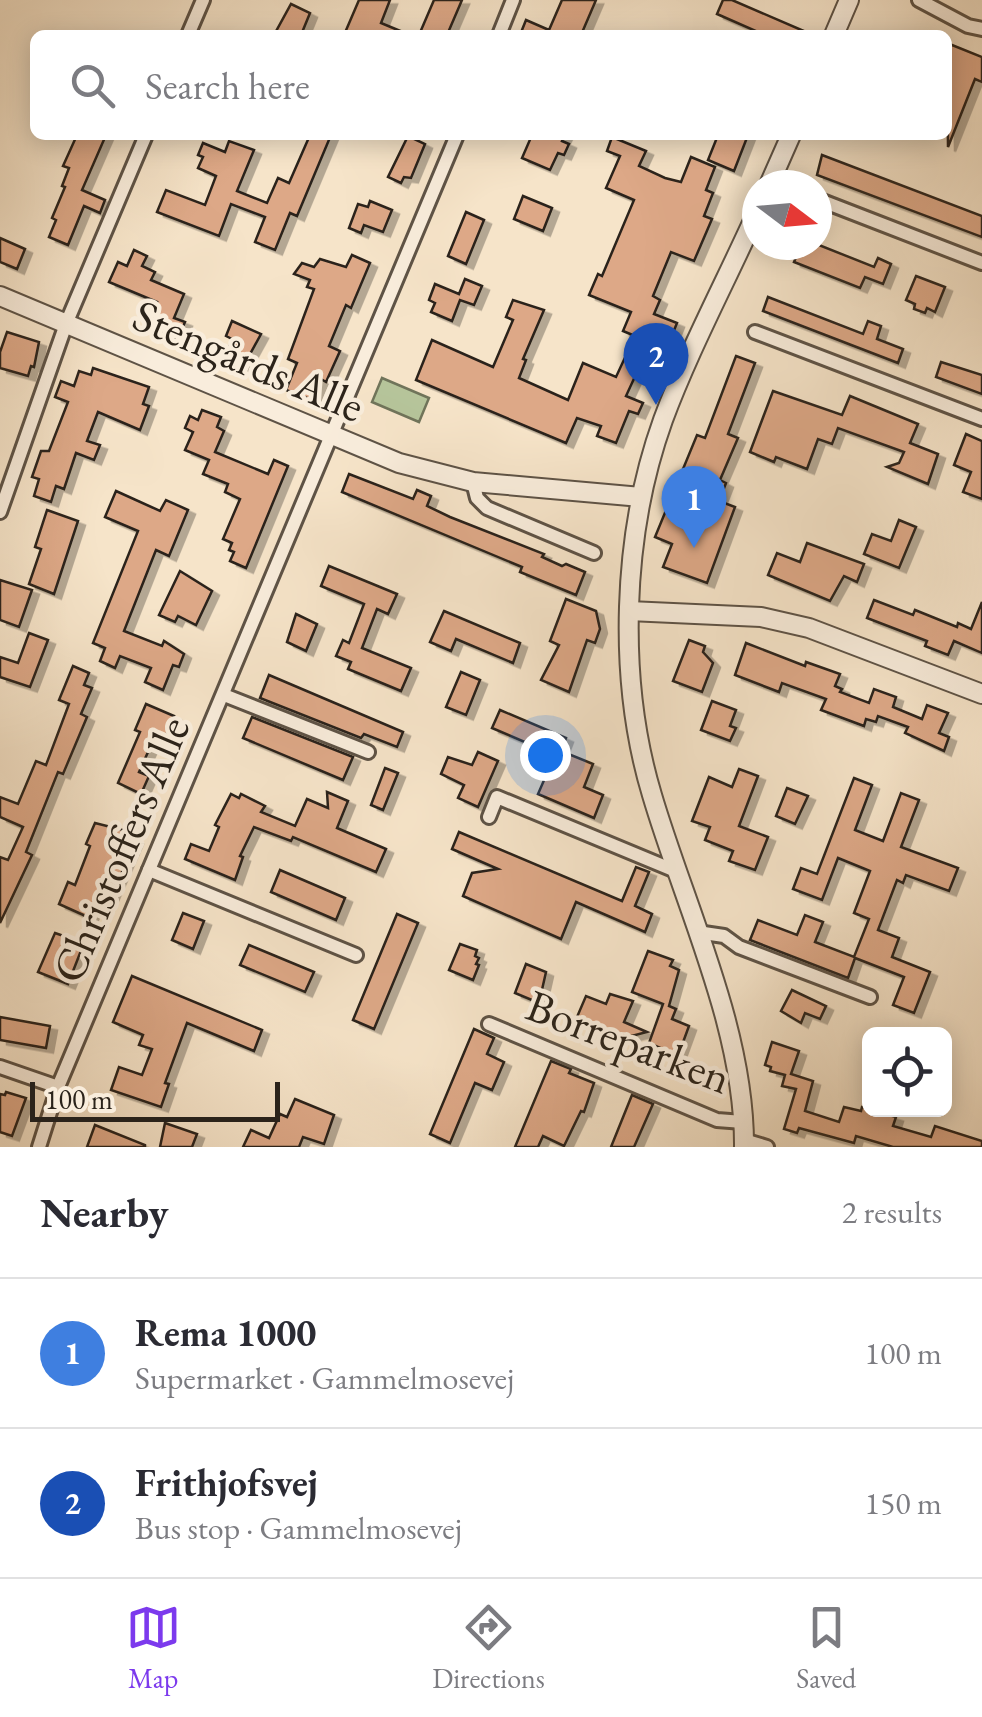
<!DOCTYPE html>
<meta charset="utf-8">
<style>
:root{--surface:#fff;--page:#f2f2f3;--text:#2b2b33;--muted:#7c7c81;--line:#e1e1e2;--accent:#7c3aed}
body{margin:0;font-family:"EB Garamond",serif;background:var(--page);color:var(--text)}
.controls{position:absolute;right:30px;bottom:30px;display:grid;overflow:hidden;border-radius:15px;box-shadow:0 5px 25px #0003}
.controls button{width:90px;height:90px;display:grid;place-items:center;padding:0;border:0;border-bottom:2px solid var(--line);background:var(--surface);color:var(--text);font:50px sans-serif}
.compass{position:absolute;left:742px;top:170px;width:90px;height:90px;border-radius:50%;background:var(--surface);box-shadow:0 5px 25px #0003;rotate:106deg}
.scale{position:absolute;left:30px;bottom:25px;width:250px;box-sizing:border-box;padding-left:10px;border:5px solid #2b231a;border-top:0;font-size:28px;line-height:35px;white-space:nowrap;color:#2b231a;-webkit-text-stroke:8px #f9eddc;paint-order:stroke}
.you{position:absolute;left:545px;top:755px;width:35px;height:35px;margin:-25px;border:8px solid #fff;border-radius:50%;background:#1a73e8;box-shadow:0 0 0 15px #1a73e833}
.badge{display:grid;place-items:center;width:65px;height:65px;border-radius:50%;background:var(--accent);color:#fff;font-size:32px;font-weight:700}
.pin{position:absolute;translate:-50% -82px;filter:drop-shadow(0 2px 5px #0008)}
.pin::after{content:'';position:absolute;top:52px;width:35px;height:30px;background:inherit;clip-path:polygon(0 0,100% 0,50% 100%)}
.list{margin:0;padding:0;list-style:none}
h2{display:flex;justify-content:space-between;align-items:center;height:130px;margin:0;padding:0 40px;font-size:42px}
h2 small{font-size:32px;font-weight:400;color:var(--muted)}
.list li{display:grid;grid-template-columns:65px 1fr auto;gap:30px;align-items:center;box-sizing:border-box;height:150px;padding:0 40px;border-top:2px solid var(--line)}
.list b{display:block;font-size:38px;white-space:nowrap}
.list p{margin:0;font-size:32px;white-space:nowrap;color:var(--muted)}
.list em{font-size:32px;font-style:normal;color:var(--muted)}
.icon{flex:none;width:55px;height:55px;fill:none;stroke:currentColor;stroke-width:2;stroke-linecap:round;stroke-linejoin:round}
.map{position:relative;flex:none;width:982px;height:1147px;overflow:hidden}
.search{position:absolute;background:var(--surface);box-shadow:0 5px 25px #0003;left:30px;right:30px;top:30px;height:110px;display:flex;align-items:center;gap:25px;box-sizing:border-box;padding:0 35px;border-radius:15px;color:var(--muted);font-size:38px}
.sheet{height:430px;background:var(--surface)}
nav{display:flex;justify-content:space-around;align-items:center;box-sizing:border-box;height:140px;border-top:2px solid var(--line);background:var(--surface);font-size:28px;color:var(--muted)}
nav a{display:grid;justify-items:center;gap:5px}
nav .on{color:var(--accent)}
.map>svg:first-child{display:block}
.green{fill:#b6c59b;stroke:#70745a;stroke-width:2.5}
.building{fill:#dda887;stroke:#2b231a;stroke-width:2.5;filter:url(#shadow)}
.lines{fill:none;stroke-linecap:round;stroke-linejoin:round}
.minor-casing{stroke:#5e5346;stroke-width:18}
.tertiary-casing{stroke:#5e5346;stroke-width:22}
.minor{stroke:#f9eddc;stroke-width:12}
.tertiary{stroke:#f9eddc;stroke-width:18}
.labels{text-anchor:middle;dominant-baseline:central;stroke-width:9;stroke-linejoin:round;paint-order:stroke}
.street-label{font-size:45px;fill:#2b231a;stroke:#f9eddc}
</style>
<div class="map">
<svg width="982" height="1147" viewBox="0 0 982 1147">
<defs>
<filter id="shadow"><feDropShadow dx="7" dy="4.5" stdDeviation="0" flood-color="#0004"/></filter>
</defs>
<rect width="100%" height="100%" fill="#f6e4c9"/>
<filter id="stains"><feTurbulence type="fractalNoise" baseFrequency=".002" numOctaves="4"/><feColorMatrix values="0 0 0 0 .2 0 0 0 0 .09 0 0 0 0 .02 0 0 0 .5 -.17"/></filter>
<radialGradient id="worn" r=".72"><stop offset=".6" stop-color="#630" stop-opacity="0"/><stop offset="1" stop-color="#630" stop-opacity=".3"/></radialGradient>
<path class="green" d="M 382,378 L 429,398 L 419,422 L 372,402 Z"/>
<g class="building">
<path d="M 359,0 L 390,0 L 381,23 L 410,35 L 344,35 Z"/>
<path d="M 434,0 L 462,0 L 447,35 L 419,35 Z"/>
<path d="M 562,0 L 596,0 L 581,35 L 520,35 L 526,20 L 549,30 Z"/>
<path d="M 723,0 L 732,0 L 813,35 L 765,35 L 717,14 Z"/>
<path d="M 291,4 L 310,13 L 301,35 L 274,35 Z"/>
<path d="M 947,43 L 982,57 L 982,82 L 975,79 L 948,147 Z"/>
<path d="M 77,135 L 106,135 L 82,190 L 105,200 L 100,213 L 84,206 L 68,245 L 49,237 L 56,220 L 52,218 L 65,187 L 62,186 L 69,168 L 63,166 Z"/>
<path d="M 310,135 L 331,135 L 297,216 L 290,213 L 275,250 L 255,242 L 265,217 L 231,204 L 219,236 L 157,212 L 166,190 L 205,205 L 216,176 L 198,168 L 203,157 L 198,155 L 203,143 L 225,152 L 229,141 L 254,150 L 237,191 L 267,203 L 278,178 L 289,183 Z"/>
<path d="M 532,135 L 565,135 L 562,141 L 569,144 L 564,155 L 558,153 L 550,170 L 522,158 Z"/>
<path d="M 718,135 L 748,135 L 734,171 L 708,160 Z"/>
<path d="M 408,136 L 425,144 L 411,178 L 404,177 L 401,183 L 388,177 Z"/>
<path d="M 612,137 L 646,151 L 639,166 L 665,178 L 681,182 L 691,157 L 715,167 L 706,190 L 713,193 L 704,216 L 712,219 L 694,261 L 671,252 L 653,296 L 660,300 L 654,314 L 677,323 L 671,338 L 656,331 L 626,396 L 643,403 L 638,414 L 629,411 L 616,443 L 597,436 L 601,426 L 577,418 L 566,443 L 416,380 L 432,340 L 493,367 L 513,320 L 506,317 L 513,300 L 544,310 L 523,359 L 526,360 L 519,378 L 568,400 L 583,363 L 616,377 L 635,336 L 623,331 L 631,312 L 589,295 L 598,274 L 602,276 L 634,200 L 606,188 L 620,156 L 607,151 Z"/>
<path d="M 822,155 L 982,216 L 982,237 L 817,175 Z"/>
<path d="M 523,196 L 552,208 L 543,231 L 514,219 Z"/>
<path d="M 370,201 L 392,210 L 383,232 L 364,225 L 361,233 L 349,228 L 358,204 L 368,207 Z"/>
<path d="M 466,212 L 484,220 L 466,264 L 448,256 Z"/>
<path d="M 0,238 L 25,249 L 17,269 L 0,262 Z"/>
<path d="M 801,245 L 819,245 L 874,267 L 878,258 L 891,264 L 883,284 L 865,277 L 860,288 L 794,262 Z"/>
<path d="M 134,250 L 147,256 L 142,266 L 155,272 L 151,280 L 184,294 L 174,318 L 185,322 L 178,338 L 147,325 L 157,302 L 109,282 L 118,262 L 127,266 Z"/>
<path d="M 352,255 L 370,263 L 351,308 L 346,305 L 329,346 L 340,351 L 326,382 L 321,379 L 312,400 L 286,390 L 297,363 L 288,359 L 314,289 L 307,287 L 310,280 L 294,274 L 302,263 L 314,267 L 320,259 L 346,267 Z"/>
<path d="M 916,276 L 945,287 L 935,312 L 927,308 L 925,313 L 914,309 L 915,304 L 906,300 Z"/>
<path d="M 465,279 L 482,286 L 474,305 L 460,300 L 452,321 L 431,312 L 435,303 L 429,300 L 435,284 L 459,294 Z"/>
<path d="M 768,297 L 863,334 L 868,321 L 881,326 L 877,339 L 903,349 L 898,363 L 763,311 Z"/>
<path d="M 232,321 L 261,334 L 243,367 L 224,359 L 232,339 L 226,336 Z"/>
<path d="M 7,332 L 39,342 L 34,367 L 31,366 L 28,376 L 0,368 L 0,352 Z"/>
<path d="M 736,356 L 755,363 L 728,434 L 738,438 L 720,480 L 726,483 L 719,501 L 735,507 L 707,583 L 663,567 L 672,544 L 655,537 L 697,435 L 705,438 Z"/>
<path d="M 941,362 L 982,375 L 982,394 L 936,377 Z"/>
<path d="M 93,368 L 149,387 L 143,404 L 149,406 L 140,430 L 98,412 L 87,441 L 100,445 L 94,460 L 76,453 L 64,489 L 56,486 L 51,502 L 34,496 L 39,479 L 32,477 L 41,451 L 49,451 L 68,402 L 55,397 L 61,381 L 74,386 L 79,371 L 91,375 Z"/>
<path d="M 773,391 L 842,415 L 850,396 L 918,424 L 910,443 L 938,454 L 928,484 L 887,467 L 899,463 L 904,452 L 838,428 L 832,444 L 818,439 L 807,469 L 776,457 L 774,462 L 750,452 Z"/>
<path d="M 202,410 L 221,417 L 217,427 L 224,431 L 215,452 L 268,474 L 274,460 L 288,466 L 246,568 L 230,561 L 234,552 L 229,550 L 232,543 L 223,539 L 240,499 L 225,492 L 228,484 L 203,474 L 209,460 L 185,450 L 193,432 L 185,428 L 190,416 L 198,420 Z"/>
<path d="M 966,434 L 982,441 L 982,499 L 963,492 L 971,472 L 954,465 Z"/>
<path d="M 349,474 L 413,499 L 417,490 L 431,496 L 427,506 L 450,517 L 544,554 L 542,557 L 562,566 L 566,564 L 585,572 L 576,595 L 520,572 L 522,567 L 342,492 Z"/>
<path d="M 116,491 L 160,511 L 166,500 L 188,510 L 169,556 L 156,550 L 124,631 L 162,646 L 164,641 L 184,654 L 179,667 L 173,665 L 163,690 L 145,682 L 151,668 L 120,656 L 115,668 L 100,661 L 105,648 L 93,643 L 138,531 L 105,517 Z"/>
<path d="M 47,510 L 78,521 L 54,594 L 29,584 L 41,549 L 35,547 Z"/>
<path d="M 899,520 L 916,527 L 899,568 L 864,554 L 872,534 L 891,541 Z"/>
<path d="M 807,543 L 864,564 L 857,582 L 844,576 L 830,601 L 768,575 L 777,553 L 800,562 Z"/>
<path d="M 329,566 L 397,594 L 388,614 L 377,609 L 362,648 L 411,668 L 401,691 L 348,669 L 351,662 L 336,656 L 343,640 L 349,643 L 364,604 L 321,586 Z"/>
<path d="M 180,571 L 212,591 L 196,625 L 178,616 L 175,622 L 159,615 Z"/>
<path d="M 0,580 L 32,590 L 19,627 L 0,620 Z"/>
<path d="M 566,599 L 596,611 L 600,629 L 595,643 L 587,640 L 569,692 L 541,680 L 559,645 L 550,641 Z"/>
<path d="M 874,600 L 913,615 L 915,610 L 957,627 L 958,623 L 971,629 L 982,602 L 982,653 L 954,641 L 948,655 L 925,646 L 927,641 L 867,618 Z"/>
<path d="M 444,611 L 520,643 L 513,663 L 456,639 L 451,651 L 430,642 Z"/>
<path d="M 296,614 L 317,624 L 306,651 L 287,642 Z"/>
<path d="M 29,633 L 48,640 L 30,687 L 0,677 L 0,657 L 18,663 Z"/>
<path d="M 689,640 L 705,646 L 703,652 L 713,663 L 702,692 L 673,681 Z"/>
<path d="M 746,643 L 805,666 L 806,662 L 840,674 L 835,686 L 842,689 L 840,692 L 869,703 L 874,689 L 896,697 L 893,707 L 922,719 L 927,705 L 948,713 L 939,733 L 949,737 L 944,751 L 905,733 L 908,727 L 878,716 L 876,722 L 866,719 L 864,726 L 821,710 L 826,699 L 782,683 L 779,692 L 735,675 Z"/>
<path d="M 73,666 L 89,673 L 84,685 L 92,688 L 81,714 L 87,717 L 63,774 L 58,772 L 26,852 L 32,855 L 0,923 L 0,857 L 8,860 L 23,827 L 0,817 L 0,797 L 18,804 L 36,761 L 46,765 L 69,704 L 59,700 Z"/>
<path d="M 461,672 L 480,680 L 466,715 L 446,707 Z"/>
<path d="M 269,675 L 403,732 L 397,747 L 364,734 L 361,738 L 260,698 Z"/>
<path d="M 712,701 L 736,710 L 730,726 L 736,728 L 730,741 L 701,730 Z"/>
<path d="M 146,704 L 174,716 L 162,745 L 153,741 L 139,772 L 149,776 L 141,794 L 118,783 L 140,732 L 135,730 Z"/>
<path d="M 500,710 L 566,738 L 561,751 L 593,764 L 584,787 L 603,795 L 594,818 L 538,794 L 555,755 L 492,728 Z"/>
<path d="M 252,717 L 353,757 L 343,780 L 243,738 Z"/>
<path d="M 478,752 L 498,761 L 478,807 L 458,798 L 464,785 L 441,774 L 448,757 L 472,765 Z"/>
<path d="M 385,768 L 398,773 L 383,810 L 371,805 Z"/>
<path d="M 739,769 L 758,776 L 739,826 L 768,837 L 755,870 L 729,861 L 733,851 L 705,840 L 710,827 L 692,821 L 709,777 L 732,787 Z"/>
<path d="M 854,778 L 872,785 L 855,830 L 883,841 L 901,793 L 919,800 L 901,847 L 958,868 L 949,891 L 906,875 L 903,883 L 897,880 L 878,930 L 899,938 L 892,957 L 930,972 L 914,1013 L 893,1005 L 904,977 L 855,958 L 848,978 L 750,940 L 758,920 L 797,935 L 805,915 L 823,922 L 815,942 L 854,957 L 869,919 L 854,913 L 870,871 L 838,858 L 822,900 L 793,889 L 801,868 L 817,874 Z"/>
<path d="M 787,788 L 808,796 L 795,824 L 776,816 Z"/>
<path d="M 327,792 L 348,801 L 337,828 L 386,849 L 376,872 L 293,837 L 291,841 L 254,827 L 240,856 L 243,857 L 235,880 L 185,859 L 191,844 L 209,851 L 219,827 L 215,825 L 231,794 L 239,798 L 241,794 L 265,806 L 261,812 L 295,826 L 307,799 L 328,808 Z"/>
<path d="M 95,823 L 123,830 L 121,834 L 136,840 L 103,915 L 93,911 L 90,918 L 59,904 L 68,882 L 75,885 L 90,846 L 86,844 Z"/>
<path d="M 459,832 L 622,901 L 636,867 L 649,872 L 635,906 L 652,914 L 645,932 L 576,902 L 561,939 L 463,896 L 472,873 L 498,869 L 452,849 Z"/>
<path d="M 280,870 L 345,898 L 336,920 L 271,892 Z"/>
<path d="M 183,913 L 204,921 L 193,949 L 172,940 Z"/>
<path d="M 397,914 L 418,923 L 374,1029 L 353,1020 Z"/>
<path d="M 55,933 L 84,943 L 68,984 L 38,972 Z"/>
<path d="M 460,944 L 477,950 L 475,956 L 479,958 L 476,964 L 479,965 L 473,980 L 449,970 Z"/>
<path d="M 249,945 L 314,972 L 305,992 L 240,965 Z"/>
<path d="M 648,951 L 673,960 L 670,966 L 679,970 L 669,1006 L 676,1009 L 672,1019 L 689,1026 L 678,1056 L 649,1043 L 663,1004 L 632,992 Z"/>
<path d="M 526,964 L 546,972 L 539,1003 L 515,993 Z"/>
<path d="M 132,976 L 262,1030 L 254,1051 L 187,1023 L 165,1083 L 169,1084 L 161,1107 L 111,1090 L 119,1067 L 142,1075 L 152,1049 L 139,1045 L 143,1035 L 113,1022 Z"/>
<path d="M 792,990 L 826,1006 L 820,1019 L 805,1013 L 801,1023 L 781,1011 Z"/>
<path d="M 610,994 L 633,1001 L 624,1022 L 647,1032 L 620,1039 L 619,1035 L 577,1017 L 586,996 L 606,1004 Z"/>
<path d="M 0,1017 L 50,1026 L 46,1048 L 0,1040 Z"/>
<path d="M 474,1029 L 494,1038 L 487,1054 L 504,1062 L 492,1090 L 475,1083 L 450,1143 L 430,1134 Z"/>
<path d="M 772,1042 L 799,1051 L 791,1074 L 813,1081 L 805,1111 L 839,1122 L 844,1107 L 861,1111 L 862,1107 L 896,1117 L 893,1126 L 931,1137 L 935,1126 L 982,1141 L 982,1147 L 893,1147 L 856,1136 L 854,1143 L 799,1128 L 797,1133 L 784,1129 L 796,1089 L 782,1086 L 785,1075 L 770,1071 L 771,1067 L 765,1065 Z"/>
<path d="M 551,1061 L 571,1069 L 569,1073 L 594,1083 L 584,1112 L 581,1111 L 564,1146 L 543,1136 L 538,1147 L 515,1147 Z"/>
<path d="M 6,1092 L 26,1098 L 12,1136 L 0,1132 L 0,1094 L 5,1095 Z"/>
<path d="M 632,1095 L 653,1104 L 634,1147 L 611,1147 Z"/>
<path d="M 295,1099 L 334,1115 L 324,1144 L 303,1137 L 299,1147 L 243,1147 L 251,1130 L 269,1138 L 280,1114 L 287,1117 Z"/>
<path d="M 165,1123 L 197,1134 L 192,1147 L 160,1147 Z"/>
<path d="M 95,1125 L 145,1145 L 145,1147 L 87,1147 Z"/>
</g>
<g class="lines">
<defs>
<g id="minor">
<path d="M 919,0 L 968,26 L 982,29"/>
<path d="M 188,35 L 203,0"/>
<path d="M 499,35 L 513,0"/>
<path d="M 817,199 L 982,263"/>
<path d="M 755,332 L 982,419"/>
<path d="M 473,482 L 477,498 L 487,508 L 594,553"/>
<path d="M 0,512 L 66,324 L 146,135"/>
<path d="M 224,695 L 368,752"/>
<path d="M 489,817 L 497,797 L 678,872"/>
<path d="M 149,870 L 356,955"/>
<path d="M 697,932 L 724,936 L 739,947 L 870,997"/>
<path d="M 489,1024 L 717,1120 L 743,1122"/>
<path d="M 0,1067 L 58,1087"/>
<path d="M 744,1140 L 767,1147"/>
<path d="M 39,1147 L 58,1087 L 457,135"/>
</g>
<g id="tertiary">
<path d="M 834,35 L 849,0"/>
<path d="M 769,185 L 791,135"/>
<path d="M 0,296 L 399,463 L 473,482 L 641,497"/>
<path d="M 629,611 L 761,617 L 809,628 L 982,694"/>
<path d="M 744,1147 C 745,1029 685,907 652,795 C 617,679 622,534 663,420 C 689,350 726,281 757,212"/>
</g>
</defs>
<use href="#minor" class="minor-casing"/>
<use href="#tertiary" class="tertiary-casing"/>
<use href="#minor" class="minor"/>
<use href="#tertiary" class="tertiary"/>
</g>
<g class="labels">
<g class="street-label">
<text transform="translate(249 360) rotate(23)">Stengårds Alle</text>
<text transform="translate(120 849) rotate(-67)">Christoffers Alle</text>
<text transform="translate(629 1041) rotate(21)">Borreparken</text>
</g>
</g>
<rect width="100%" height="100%" filter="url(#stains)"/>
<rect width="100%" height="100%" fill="url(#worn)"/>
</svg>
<div class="controls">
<button><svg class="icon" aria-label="locate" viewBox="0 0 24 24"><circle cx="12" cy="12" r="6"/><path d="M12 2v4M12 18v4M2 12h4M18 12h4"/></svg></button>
</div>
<svg class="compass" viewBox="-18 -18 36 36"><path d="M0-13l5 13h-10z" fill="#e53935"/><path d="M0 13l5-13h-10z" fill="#7c7c81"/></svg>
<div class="scale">100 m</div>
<div class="you"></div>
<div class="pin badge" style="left:694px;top:548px;background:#3f7fe0">1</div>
<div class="pin badge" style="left:656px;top:405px;background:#1a4fb4">2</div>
<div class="search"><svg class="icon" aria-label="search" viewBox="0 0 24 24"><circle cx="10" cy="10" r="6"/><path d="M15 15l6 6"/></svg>Search here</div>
</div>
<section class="sheet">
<h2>Nearby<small>2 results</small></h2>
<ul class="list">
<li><span class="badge" style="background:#3f7fe0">1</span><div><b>Rema 1000</b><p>Supermarket · Gammelmosevej</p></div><em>100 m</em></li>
<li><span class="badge" style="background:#1a4fb4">2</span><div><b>Frithjofsvej</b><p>Bus stop · Gammelmosevej</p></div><em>150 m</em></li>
</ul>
</section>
<nav>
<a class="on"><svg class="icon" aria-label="map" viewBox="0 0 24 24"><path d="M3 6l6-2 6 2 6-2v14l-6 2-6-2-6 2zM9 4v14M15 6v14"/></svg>Map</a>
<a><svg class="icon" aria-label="directions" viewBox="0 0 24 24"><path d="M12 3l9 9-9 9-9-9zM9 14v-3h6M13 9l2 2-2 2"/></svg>Directions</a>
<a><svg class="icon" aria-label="saved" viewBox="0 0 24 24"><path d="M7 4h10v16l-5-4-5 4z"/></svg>Saved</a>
</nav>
